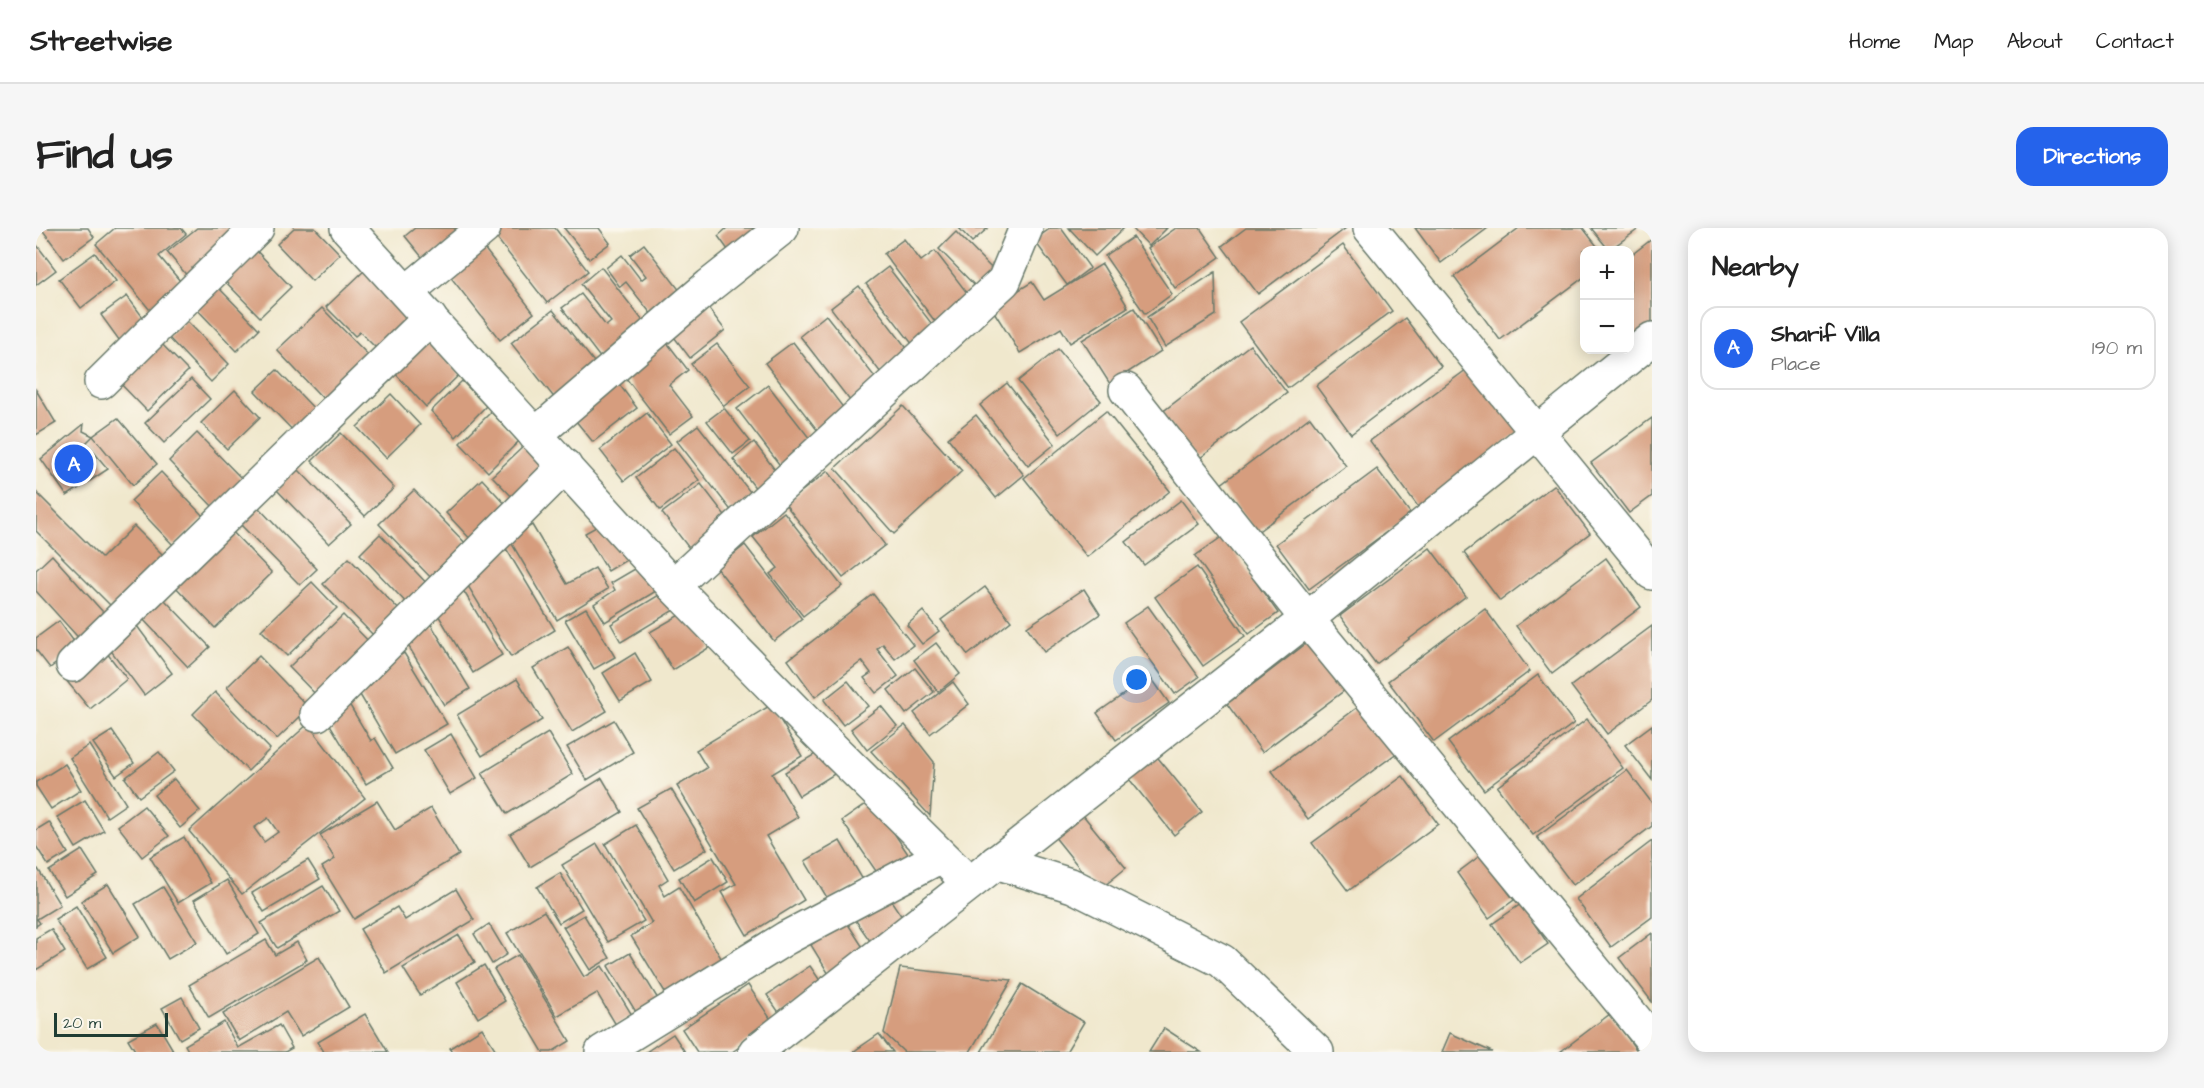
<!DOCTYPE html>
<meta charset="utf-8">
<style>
:root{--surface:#fff;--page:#f6f6f6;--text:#222;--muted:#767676;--line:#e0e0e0;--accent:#2563eb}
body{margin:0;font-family:"Architects Daughter",sans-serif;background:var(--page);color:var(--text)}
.controls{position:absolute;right:18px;top:18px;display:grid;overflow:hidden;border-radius:12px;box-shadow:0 3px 15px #0003}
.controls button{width:54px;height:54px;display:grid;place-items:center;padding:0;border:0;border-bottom:2px solid var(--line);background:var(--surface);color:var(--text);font:30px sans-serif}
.scale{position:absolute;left:18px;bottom:15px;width:114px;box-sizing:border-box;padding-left:6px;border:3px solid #1f3d34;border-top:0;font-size:16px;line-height:21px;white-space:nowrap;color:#1f3d34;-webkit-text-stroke:4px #fbf7ec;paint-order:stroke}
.you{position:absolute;left:1101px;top:452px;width:21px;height:21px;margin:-15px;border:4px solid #fff;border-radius:50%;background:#1a73e8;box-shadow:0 0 0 9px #1a73e833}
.badge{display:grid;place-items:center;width:39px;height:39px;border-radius:50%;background:var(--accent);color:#fff;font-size:20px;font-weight:700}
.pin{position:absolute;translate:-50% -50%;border:3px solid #fff;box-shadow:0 2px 6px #0006}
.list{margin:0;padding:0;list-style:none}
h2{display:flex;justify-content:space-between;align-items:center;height:78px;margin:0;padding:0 24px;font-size:26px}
h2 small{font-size:20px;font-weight:400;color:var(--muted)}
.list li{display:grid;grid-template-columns:39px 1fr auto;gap:18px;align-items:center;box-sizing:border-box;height:84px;margin:0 12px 12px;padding:0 12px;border:2px solid var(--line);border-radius:18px}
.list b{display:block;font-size:22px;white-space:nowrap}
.list p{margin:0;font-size:20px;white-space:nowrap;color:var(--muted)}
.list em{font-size:20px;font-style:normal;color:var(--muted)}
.map{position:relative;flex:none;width:1616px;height:824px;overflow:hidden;border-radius:18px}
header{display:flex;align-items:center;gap:36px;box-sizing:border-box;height:84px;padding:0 30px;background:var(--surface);border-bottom:2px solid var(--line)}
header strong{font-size:28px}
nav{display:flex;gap:33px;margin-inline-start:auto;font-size:21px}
.intro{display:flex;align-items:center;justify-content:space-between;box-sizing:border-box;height:144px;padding:0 36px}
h1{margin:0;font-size:42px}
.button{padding:15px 27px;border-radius:18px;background:var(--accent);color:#fff;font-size:21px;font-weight:700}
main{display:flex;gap:36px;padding:0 36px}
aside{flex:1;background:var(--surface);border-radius:18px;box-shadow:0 3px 15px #0003}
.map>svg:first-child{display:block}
.building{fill:#d69d7e;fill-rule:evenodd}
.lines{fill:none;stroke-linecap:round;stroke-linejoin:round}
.street-casing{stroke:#68796a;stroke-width:36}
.street{stroke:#fff;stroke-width:33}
</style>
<header>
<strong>Streetwise</strong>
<nav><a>Home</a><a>Map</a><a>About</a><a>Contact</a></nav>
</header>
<div class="intro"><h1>Find us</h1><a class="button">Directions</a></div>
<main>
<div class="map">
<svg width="1616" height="824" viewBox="0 0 1616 824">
<rect width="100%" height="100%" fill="#fbf7ec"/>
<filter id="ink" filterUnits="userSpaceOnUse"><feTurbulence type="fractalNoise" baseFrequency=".0167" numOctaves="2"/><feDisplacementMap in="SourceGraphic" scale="12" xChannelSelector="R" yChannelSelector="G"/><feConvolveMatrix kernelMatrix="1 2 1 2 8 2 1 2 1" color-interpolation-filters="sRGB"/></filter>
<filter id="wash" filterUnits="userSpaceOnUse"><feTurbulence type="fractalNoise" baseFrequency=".008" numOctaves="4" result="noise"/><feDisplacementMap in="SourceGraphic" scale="24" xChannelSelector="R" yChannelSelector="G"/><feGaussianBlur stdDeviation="1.35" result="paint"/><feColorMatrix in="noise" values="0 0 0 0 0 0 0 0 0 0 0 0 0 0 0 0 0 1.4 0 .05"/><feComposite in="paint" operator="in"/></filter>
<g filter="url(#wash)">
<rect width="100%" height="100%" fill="#f0e8cd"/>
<g id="blocks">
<g class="building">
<path d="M 5,0 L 52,0 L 58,9 L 28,31 Z"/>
<path d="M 79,0 L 145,0 L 150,6 L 123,28 L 150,60 L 118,87 L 60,16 Z"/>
<path d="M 161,0 L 213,0 L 153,50 L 131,24 Z"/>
<path d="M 258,0 L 279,0 L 304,26 L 276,53 L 241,16 Z"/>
<path d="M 379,0 L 432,0 L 390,34 L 369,8 Z"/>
<path d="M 459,0 L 519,0 L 552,43 L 511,75 L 455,3 Z"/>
<path d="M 528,0 L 563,0 L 574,15 L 553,31 Z"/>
<path d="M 691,0 L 728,0 L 695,26 L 682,8 Z"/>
<path d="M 923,0 L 952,0 L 936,14 Z"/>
<path d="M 1015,0 L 1025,0 L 1054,40 L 1031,57 L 998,12 Z"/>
<path d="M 1033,0 L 1088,0 L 1059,28 Z"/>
<path d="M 1096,0 L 1131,0 L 1113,18 Z"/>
<path d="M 1140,0 L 1164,0 L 1184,29 L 1139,60 L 1112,20 Z"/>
<path d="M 1210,0 L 1310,0 L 1222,66 L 1186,18 Z"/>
<path d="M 1379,0 L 1452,0 L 1405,35 Z"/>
<path d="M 1483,0 L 1547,0 L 1564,22 L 1548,22 L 1548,49 L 1464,112 L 1418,49 Z"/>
<path d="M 1555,0 L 1604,0 L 1573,22 Z"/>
<path d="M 920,4 L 961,46 L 944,63 L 903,21 Z"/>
<path d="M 1097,9 L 1136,66 L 1109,86 L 1069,28 Z"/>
<path d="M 868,11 L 885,33 L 899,23 L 935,70 L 901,96 L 848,26 Z"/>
<path d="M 1616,11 L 1616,96 L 1598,110 L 1594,104 L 1594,28 Z"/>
<path d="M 0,16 L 20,42 L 0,57 Z"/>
<path d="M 608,16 L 645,64 L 616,87 L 590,54 L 584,59 L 570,40 L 586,27 L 605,52 L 610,48 L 594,27 Z"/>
<path d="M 215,17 L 255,59 L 224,89 L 183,47 Z"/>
<path d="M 1307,17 L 1356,83 L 1252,160 L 1203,94 Z"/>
<path d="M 448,20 L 498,85 L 464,112 L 413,47 Z"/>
<path d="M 59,25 L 80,53 L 45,80 L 23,51 Z"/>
<path d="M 1066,36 L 1092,79 L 1034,115 L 1025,100 L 984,125 L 955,79 L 996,54 L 1008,72 Z"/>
<path d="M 565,39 L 614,102 L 569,136 L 526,80 L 545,66 L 570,98 L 575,94 L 545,56 Z"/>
<path d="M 852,39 L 899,100 L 877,117 L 830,56 Z"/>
<path d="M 330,41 L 381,94 L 347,127 L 324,104 L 319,108 L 290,79 Z"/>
<path d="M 1179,44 L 1180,87 L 1129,119 L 1111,89 Z"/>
<path d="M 180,57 L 223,101 L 201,123 L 158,78 Z"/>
<path d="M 823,58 L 873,123 L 845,145 L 795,80 Z"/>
<path d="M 91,68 L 112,96 L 86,116 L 65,87 Z"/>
<path d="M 670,77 L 689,102 L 654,130 L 635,105 Z"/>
<path d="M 286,80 L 341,136 L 295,179 L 241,122 Z"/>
<path d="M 1098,80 L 1125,123 L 1074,156 L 1046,112 Z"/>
<path d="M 517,82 L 562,139 L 520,172 L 475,115 Z"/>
<path d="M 790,87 L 842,153 L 815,174 L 764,108 Z"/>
<path d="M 1369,90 L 1405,138 L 1315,206 L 1280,158 Z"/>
<path d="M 150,92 L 193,136 L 175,154 L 132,109 Z"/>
<path d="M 122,112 L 152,143 L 111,183 L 81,152 Z"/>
<path d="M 392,112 L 424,146 L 390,179 L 358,144 Z"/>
<path d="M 629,112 L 652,142 L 633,157 L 657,188 L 633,206 L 586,145 Z"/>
<path d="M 757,114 L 809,182 L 782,203 L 729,135 Z"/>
<path d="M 681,116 L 714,158 L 688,178 L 655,136 Z"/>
<path d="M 1214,117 L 1251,165 L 1160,233 L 1125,185 Z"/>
<path d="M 1022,121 L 1065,173 L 1024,206 L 982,153 Z"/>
<path d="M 1438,136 L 1487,202 L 1383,280 L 1334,213 Z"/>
<path d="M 241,142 L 284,187 L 263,209 L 219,163 Z"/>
<path d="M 155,151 L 174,171 L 128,215 L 109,195 Z"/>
<path d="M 580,152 L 601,180 L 557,214 L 535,187 Z"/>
<path d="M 426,153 L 450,178 L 420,209 L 395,183 Z"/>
<path d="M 971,155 L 1019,216 L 992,238 L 944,177 Z"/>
<path d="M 732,157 L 778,216 L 746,240 L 701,181 Z"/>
<path d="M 0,162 L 20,195 L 0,207 Z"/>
<path d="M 199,162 L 224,189 L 191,221 L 165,195 Z"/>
<path d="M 355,166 L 384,197 L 350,230 L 321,199 Z"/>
<path d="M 867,178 L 926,243 L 858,306 L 799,240 Z"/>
<path d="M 688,180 L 714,213 L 697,226 L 671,193 Z"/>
<path d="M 1070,183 L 1134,263 L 1051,329 L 988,250 Z"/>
<path d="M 455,184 L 483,213 L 452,244 L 424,215 Z"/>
<path d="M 611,185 L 635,216 L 588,253 L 564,222 Z"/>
<path d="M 940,187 L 988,247 L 960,270 L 912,210 Z"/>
<path d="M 1274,189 L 1310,238 L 1220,305 L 1184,257 Z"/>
<path d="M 82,190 L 121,236 L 97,257 L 57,208 Z"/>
<path d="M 1616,190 L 1616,268 L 1593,285 L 1555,235 Z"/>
<path d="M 48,196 L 47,203 L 57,208 L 50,215 L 72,241 L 31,268 L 5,231 Z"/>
<path d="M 662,197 L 718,269 L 697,285 L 641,213 Z"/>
<path d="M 161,205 L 207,252 L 178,280 L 133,233 Z"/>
<path d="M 305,205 L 358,260 L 329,288 L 276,233 Z"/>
<path d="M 718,214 L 745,250 L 724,266 L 697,231 Z"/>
<path d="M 489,217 L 513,241 L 480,273 L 456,248 Z"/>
<path d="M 638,220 L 663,252 L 624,282 L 600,250 Z"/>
<path d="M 261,240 L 315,296 L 293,316 L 240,261 Z"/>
<path d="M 1341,241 L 1375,286 L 1273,361 L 1240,316 Z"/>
<path d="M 792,243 L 849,317 L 807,350 L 749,276 Z"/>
<path d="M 125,244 L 168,289 L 138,318 L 95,273 Z"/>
<path d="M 446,251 L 474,281 L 439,316 L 410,285 Z"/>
<path d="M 665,256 L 695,295 L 656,324 L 626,285 Z"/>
<path d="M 1518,257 L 1554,305 L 1464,373 L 1428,325 Z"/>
<path d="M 378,262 L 435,321 L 400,355 L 343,296 Z"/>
<path d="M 0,264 L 66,330 L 98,298 L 131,331 L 80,383 L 0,303 Z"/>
<path d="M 1145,272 L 1163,296 L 1108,337 L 1090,314 Z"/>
<path d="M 221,278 L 281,341 L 264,357 L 203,295 Z"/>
<path d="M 748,284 L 806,358 L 767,388 L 734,346 L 742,340 L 717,309 Z"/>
<path d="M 569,294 L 592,331 L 572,343 L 549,305 Z"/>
<path d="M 496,297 L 531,356 L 559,340 L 572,361 L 521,392 L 473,311 Z"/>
<path d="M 193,300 L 236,345 L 179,400 L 136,355 Z"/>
<path d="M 344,306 L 397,362 L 377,382 L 324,326 Z"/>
<path d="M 1187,308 L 1242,385 L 1213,406 L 1159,328 Z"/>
<path d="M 709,317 L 766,391 L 738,413 L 681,340 Z"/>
<path d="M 1394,320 L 1430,368 L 1340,436 L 1304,388 Z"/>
<path d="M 471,322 L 519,402 L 475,429 L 426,348 Z"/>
<path d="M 16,327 L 75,393 L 49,417 L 0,363 L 0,342 Z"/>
<path d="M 313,330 L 370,389 L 344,414 L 287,356 Z"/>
<path d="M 1570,330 L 1605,379 L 1516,446 L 1480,398 Z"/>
<path d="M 604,338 L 620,363 L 569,394 L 558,376 L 579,362 L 575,355 Z"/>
<path d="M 1161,339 L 1209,408 L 1167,438 L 1119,369 Z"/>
<path d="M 276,354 L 301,380 L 251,428 L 225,402 Z"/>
<path d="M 949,359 L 975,393 L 932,427 L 905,392 Z"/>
<path d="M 1048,361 L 1064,386 L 1008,424 L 991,399 Z"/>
<path d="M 427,362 L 466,427 L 437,445 L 398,380 Z"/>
<path d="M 628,364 L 638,382 L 585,414 L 575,396 Z"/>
<path d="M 837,366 L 877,417 L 859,431 L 847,416 L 841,421 L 862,448 L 840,465 L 828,450 L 835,445 L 826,433 L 779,469 L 752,432 Z"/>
<path d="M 127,370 L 174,419 L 152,439 L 106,390 Z"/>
<path d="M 1112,378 L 1163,449 L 1139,466 L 1088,395 Z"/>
<path d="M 550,380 L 579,429 L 558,441 L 529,392 Z"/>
<path d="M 1449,381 L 1494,443 L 1398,514 L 1352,453 Z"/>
<path d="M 652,382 L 674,419 L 637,442 L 614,404 Z"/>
<path d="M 887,383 L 903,403 L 886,416 L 871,397 Z"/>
<path d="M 307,387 L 339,420 L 285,472 L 253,439 Z"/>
<path d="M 23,393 L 42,419 L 14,440 L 0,422 L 0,410 Z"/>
<path d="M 393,393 L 434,461 L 408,477 L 367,409 Z"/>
<path d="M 101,398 L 136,445 L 108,467 L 73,420 Z"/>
<path d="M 1616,398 L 1616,472 L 1571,506 L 1535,458 Z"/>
<path d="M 1280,408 L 1317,456 L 1226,524 L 1191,476 Z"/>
<path d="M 900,415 L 924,446 L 902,464 L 878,432 Z"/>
<path d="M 532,419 L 571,483 L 536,504 L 497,440 Z"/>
<path d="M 67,420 L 91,451 L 54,481 L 29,451 Z"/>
<path d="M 368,425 L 411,496 L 359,526 L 317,455 Z"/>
<path d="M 599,425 L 616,454 L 584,473 L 567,445 Z"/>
<path d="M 223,428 L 273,480 L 241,511 L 191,459 Z"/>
<path d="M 879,440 L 898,464 L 870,486 L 852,462 Z"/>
<path d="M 1502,447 L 1538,495 L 1448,562 L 1412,514 Z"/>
<path d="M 1114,448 L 1133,475 L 1080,512 L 1061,485 Z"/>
<path d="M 481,451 L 506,492 L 446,528 L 421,487 Z"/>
<path d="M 812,453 L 832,478 L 807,497 L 788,472 Z"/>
<path d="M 917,454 L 933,476 L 894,506 L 878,485 Z"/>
<path d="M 179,464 L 234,521 L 212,543 L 157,486 Z"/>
<path d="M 310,471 L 335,513 L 339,510 L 357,540 L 330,556 L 287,485 Z"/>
<path d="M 1326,476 L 1362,524 L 1272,591 L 1236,543 Z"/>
<path d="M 735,477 L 766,528 L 736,546 L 762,589 L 730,608 L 768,672 L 711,707 L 686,664 L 700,656 L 641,558 L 671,540 L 660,522 Z"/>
<path d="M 845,478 L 861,498 L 831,522 L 815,501 Z"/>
<path d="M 1551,491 L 1587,540 L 1497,607 L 1461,559 Z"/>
<path d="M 578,492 L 597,524 L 551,552 L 531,519 Z"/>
<path d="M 272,496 L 329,570 L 206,666 L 153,603 ZM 232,590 L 242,604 L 228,614 L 218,600 Z"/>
<path d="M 869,497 L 898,534 L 894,588 L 835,523 Z"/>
<path d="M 1616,497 L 1616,552 L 1589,517 Z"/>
<path d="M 76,503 L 98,535 L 80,548 L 57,515 Z"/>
<path d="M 512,505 L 537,546 L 471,586 L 446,545 Z"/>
<path d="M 415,506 L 441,550 L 414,566 L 388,522 Z"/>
<path d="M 53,517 L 90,576 L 71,589 L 34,530 Z"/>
<path d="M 786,522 L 800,545 L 763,568 L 749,544 Z"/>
<path d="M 123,524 L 138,543 L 103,569 L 89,550 Z"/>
<path d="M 1118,525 L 1166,584 L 1138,607 L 1090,547 Z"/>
<path d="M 29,536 L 45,562 L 15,581 L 0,558 L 0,554 Z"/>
<path d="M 1591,542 L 1616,575 L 1616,598 L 1537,657 L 1501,609 Z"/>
<path d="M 1367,548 L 1402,596 L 1312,663 L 1276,615 Z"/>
<path d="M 566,550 L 586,584 L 494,639 L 474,606 Z"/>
<path d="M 138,551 L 164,583 L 144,600 L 118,567 Z"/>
<path d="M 635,561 L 671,621 L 638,641 L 601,580 Z"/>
<path d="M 49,572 L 68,603 L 40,620 L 21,589 Z"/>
<path d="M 836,572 L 874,629 L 844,649 L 806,593 Z"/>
<path d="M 341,573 L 359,602 L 395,580 L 423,627 L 318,691 L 286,639 L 299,631 L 284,607 Z"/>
<path d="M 108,578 L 133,608 L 106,629 L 82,598 Z"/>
<path d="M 1042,581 L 1090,640 L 1062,663 L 1014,603 Z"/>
<path d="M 13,594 L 32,625 L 12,637 L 0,618 L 0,602 Z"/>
<path d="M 600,597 L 632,651 L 623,657 L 629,668 L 643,659 L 688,735 L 632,769 L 595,708 L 616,695 L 569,616 Z"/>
<path d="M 148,609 L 175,655 L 142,675 L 114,629 Z"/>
<path d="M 804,613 L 827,652 L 793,673 L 769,633 Z"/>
<path d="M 1616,613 L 1616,689 L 1575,719 L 1540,671 Z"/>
<path d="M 561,616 L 608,693 L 572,714 L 526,637 Z"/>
<path d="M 46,622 L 62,647 L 29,668 L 13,643 Z"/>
<path d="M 1445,627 L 1478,672 L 1453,690 L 1421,645 Z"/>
<path d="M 677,629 L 692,654 L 658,675 L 643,650 Z"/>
<path d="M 272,632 L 284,651 L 228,684 L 216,665 Z"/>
<path d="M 2,641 L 24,677 L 1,691 L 4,695 L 0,698 L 0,642 Z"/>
<path d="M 524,645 L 546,681 L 523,695 L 501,659 Z"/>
<path d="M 191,652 L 223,706 L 190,726 L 158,672 Z"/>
<path d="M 72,656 L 104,708 L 77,725 L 45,673 Z"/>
<path d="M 287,658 L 303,683 L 241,720 L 225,695 Z"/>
<path d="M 127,659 L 161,714 L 132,731 L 99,676 Z"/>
<path d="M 420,661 L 438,692 L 350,745 L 324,701 L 361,679 L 369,692 Z"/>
<path d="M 852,668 L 872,698 L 839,720 L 818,690 Z"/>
<path d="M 1485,676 L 1512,716 L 1484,735 L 1456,696 Z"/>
<path d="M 40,678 L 71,729 L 51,741 L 19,691 Z"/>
<path d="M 508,683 L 548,749 L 566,738 L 596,787 L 580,797 L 561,765 L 521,788 L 471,705 Z"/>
<path d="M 548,687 L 574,730 L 554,742 L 527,699 Z"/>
<path d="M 810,693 L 830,724 L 794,748 L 775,717 Z"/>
<path d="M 453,696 L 471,726 L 456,736 L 438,706 Z"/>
<path d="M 15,701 L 29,724 L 0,742 L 0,710 Z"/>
<path d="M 1616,705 L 1616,774 L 1583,730 Z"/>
<path d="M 423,707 L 439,734 L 384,767 L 367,740 Z"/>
<path d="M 230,712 L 239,727 L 261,714 L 271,732 L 173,790 L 153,757 Z"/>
<path d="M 594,725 L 625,776 L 603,789 L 572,738 Z"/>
<path d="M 482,727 L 534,813 L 516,824 L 507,824 L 458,741 Z"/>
<path d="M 283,729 L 313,779 L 265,808 L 250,784 L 203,813 L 187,786 Z"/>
<path d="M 448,737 L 469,773 L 442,790 L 421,754 Z"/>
<path d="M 774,738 L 787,757 L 744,786 L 731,767 Z"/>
<path d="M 864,740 L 976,752 L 934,824 L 868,824 L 848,805 Z"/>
<path d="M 986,756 L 1048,794 L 1030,824 L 945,824 Z"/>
<path d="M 712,757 L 738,796 L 696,824 L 661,824 L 646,801 Z"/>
<path d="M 146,769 L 163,800 L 144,811 L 126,780 Z"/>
<path d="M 329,786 L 352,824 L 288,824 L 282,814 Z"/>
<path d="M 1574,786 L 1602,824 L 1524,824 Z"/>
<path d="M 188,794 L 202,820 L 243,797 L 256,820 L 249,824 L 153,824 L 149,817 Z"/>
<path d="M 121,795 L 137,822 L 133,824 L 100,824 L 92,811 Z"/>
<path d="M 446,800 L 461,824 L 416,824 L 414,820 Z"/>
<path d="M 1128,800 L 1165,824 L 1113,824 Z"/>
<path d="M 1414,805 L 1456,824 L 1406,824 Z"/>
<path d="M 637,806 L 649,824 L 610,824 Z"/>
<path d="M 843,806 L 857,824 L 817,824 Z"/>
</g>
</g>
</g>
<g filter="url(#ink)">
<use href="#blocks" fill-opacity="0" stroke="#68796a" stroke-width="1.5"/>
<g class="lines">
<defs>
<g id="street">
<path d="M 311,0 L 637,358 L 779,503 L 933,655"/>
<path d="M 1334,0 L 1616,345"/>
<path d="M 371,64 L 448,0"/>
<path d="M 65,154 L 221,0"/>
<path d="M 1090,162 L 1271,391 L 1616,812"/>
<path d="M 499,207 L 674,57 L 746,0"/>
<path d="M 637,358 L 968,53 L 990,0"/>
<path d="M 37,437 L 394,90"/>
<path d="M 281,486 L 529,238"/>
<path d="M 960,634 L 1037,658 L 1186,733 L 1281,824"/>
<path d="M 566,824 L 750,710 L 905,628"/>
<path d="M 719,824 L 1271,391 L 1616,111"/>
</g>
</defs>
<use href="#street" class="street-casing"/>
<use href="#street" class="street"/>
</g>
</g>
</svg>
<div class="controls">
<button>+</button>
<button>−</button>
</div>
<div class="scale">20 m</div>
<div class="you"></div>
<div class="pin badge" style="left:38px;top:236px">A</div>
</div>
<aside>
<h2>Nearby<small></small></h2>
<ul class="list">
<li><span class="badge">A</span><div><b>Sharif Villa</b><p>Place</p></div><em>190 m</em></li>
</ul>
</aside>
</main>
